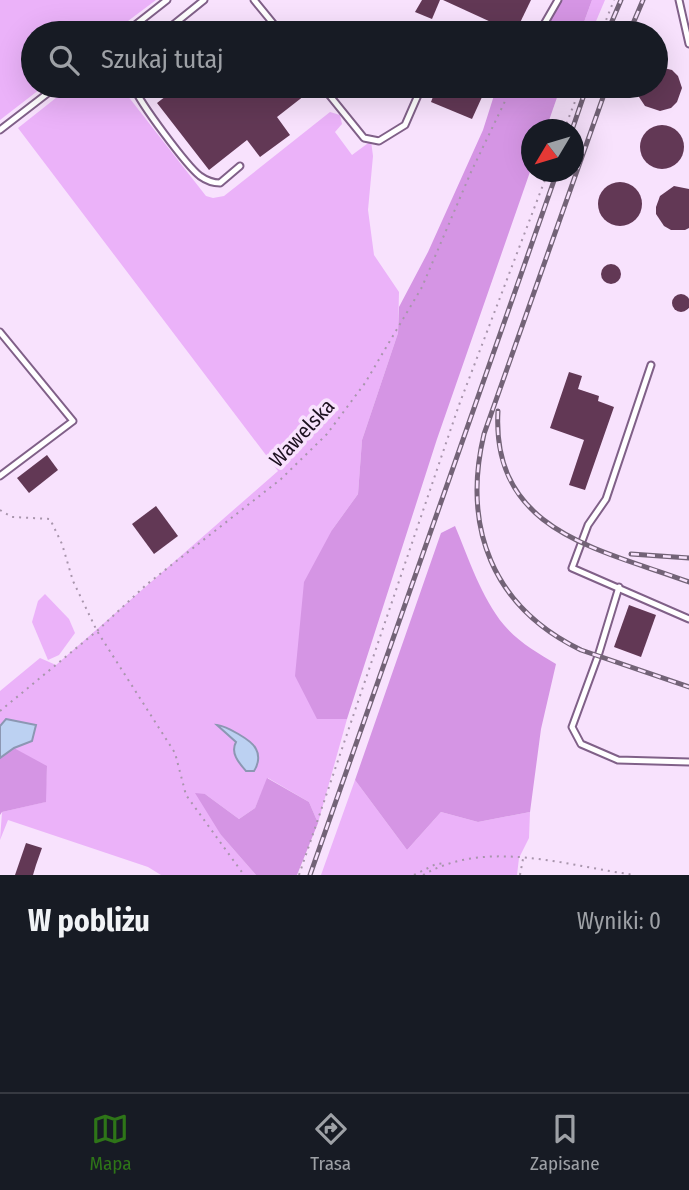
<!DOCTYPE html>
<html lang="pl">
<meta charset="utf-8">
<style>
:root{--surface:#171b24;--page:#20242c;--text:#f1f3f6;--muted:#9ea1a6;--line:#363941;--accent:#2e7518}
body{margin:0;font-family:"Fira Sans Condensed",sans-serif;background:var(--page);color:var(--text)}
.compass{position:absolute;left:521px;top:119px;width:63px;height:63px;border-radius:50%;background:var(--surface);box-shadow:0 7px 28px #0002;rotate:232deg}
.list{margin:0;padding:0;list-style:none}
h2{display:flex;justify-content:space-between;align-items:center;height:91px;margin:0;padding:0 28px;font-size:30px}
h2 small{font-size:23px;font-weight:400;color:var(--muted)}
.icon{flex:none;width:38px;height:38px;fill:none;stroke:currentColor;stroke-width:2;stroke-linecap:round;stroke-linejoin:round}
.map{position:relative;flex:none;width:689px;height:875px;overflow:hidden}
.search{position:absolute;background:var(--surface);box-shadow:0 7px 28px #0002;left:21px;right:21px;top:21px;height:77px;display:flex;align-items:center;gap:18px;box-sizing:border-box;padding:0 24px;border-radius:38px;color:var(--muted);font-size:26px}
.sheet{height:217px;background:var(--surface)}
nav{display:flex;justify-content:space-around;align-items:center;box-sizing:border-box;height:98px;border-top:2px solid var(--line);background:var(--surface);font-size:19px;color:var(--muted)}
nav a{display:grid;justify-items:center;gap:4px}
nav .on{color:var(--accent)}
.map>svg:first-child{display:block}
.green{fill:#ebb2f9}
.forest{fill:#d595e4}
.water{fill:#bcd1f2;stroke:#8c97b3;stroke-width:2}
.building{fill:#623855}
.lines{fill:none;stroke-linecap:round;stroke-linejoin:round}
.lane-casing{stroke:#806088;stroke-width:9}
.path{stroke:#a895ac;stroke-width:2;stroke-dasharray:2 5;stroke-linecap:butt}
.lane{stroke:#fff;stroke-width:5}
.rail-casing{stroke:#736377;stroke-width:5}
.rail{stroke:#f8e2fd;stroke-width:2.5;stroke-dasharray:8;stroke-linecap:butt}
.labels{text-anchor:middle;dominant-baseline:central;stroke-width:7;stroke-linejoin:round;paint-order:stroke}
.street-label{font-size:21px;fill:#1c101f;stroke:#f8e2fd}
</style>
<div class="map">
<svg width="689" height="875" viewBox="0 0 689 875">
<rect width="100%" height="100%" fill="#f8e2fd"/>
<g class="green">
<path d="M 0,0 L 156,0 L 112,33 L 33,33 L 33,86 L 44,86 L 0,120 Z"/>
<path d="M 592,0 L 605,0 L 591,33 L 580,33 Z"/>
<path d="M 71,86 L 120,86 L 206,196 L 213,198 L 224,196 L 330,112 L 340,115 L 342,124 L 335,132 L 352,155 L 371,141 L 373,156 L 368,210 L 374,255 L 399,292 L 398,333 L 362,440 L 358,494 L 332,530 L 317,719 L 347,719 L 318,823 L 309,802 L 268,778 L 255,808 L 239,819 L 205,794 L 221,835 L 256,875 L 161,875 L 148,867 L 8,820 L 0,840 L 2,812 L 45,802 L 47,767 L 15,749 L 0,758 L 0,691 L 40,658 L 56,665 L 278,471 L 18,128 Z"/>
<path d="M 45,594 L 69,619 L 75,633 L 59,655 L 48,660 L 32,622 L 38,601 Z"/>
<path d="M 355,780 L 407,850 L 441,812 L 478,822 L 530,812 L 529,838 L 519,858 L 517,875 L 321,875 Z"/>
</g>
<g class="forest">
<path d="M 561,0 L 592,0 L 580,33 L 544,33 Z"/>
<path d="M 497,86 L 561,86 L 546,129 L 532,130 L 531,169 L 437,439 L 347,719 L 317,719 L 295,676 L 304,582 L 332,530 L 358,494 L 362,440 L 398,333 L 399,307 L 428,252 L 483,130 Z"/>
<path d="M 455,526 C 469,559 481,597 504,625 C 518,642 538,653 556,664 L 541,729 L 530,812 L 478,822 L 441,812 L 407,850 L 355,780 L 441,533 Z"/>
<path d="M 14,748 L 47,766 L 46,802 L 2,812 L 0,815 L 0,758 Z"/>
<path d="M 267,778 L 309,802 L 318,823 L 297,875 L 256,875 L 221,835 L 195,793 L 205,794 L 239,819 L 255,808 Z"/>
</g>
<g class="water">
<path d="M 6,719 L 36,725 L 32,741 L 14,748 L 0,758 L 0,726 Z"/>
<path d="M 217,725 C 226,726 252,740 256,749 C 260,756 258,765 254,771 L 246,771 C 239,763 230,753 236,742 Z"/>
</g>
<g class="building">
<path d="M 422,0 L 440,0 L 432,19 L 415,12 Z"/>
<path d="M 443,0 L 531,0 L 515,33 Z"/>
<path d="M 656,66 L 672,70 L 678,76 L 682,88 L 677,102 L 671,108 L 660,111 L 645,106 L 637,94 L 637,86 L 656,86 Z"/>
<path d="M 179,86 L 305,86 L 309,92 L 277,117 L 290,135 L 260,157 L 247,140 L 209,170 L 157,103 Z"/>
<path d="M 437,86 L 487,86 L 472,119 L 431,102 Z"/>
<circle cx="662" cy="147" r="22"/>
<circle cx="620" cy="204" r="22"/>
<path d="M 674,186 L 689,189 L 689,228 L 685,230 L 671,230 L 664,226 L 656,214 L 656,207 L 660,196 Z"/>
<circle cx="611" cy="274" r="10"/>
<circle cx="681" cy="303" r="9"/>
<path d="M 569,372 L 582,376 L 578,389 L 599,396 L 598,401 L 614,407 L 585,490 L 569,485 L 584,440 L 550,428 Z"/>
<path d="M 47,455 L 58,470 L 29,493 L 17,478 Z"/>
<path d="M 156,506 L 178,536 L 154,554 L 132,524 Z"/>
<path d="M 629,605 L 656,615 L 641,657 L 614,647 Z"/>
<path d="M 26,843 L 42,848 L 36,865 L 33,875 L 15,875 Z"/>
</g>
<g class="lines">
<defs>
<g id="lane">
<path d="M 254,0 L 281,33"/>
<path d="M 679,0 L 689,44"/>
<path d="M 125,33 L 167,0"/>
<path d="M 163,33 L 204,0"/>
<path d="M 446,33 L 447,31 L 451,33"/>
<path d="M 539,33 L 558,0"/>
<path d="M 131,86 L 142,86"/>
<path d="M 322,86 L 364,138 L 379,141 L 405,125 L 422,86"/>
<path d="M 134,87 C 139,102 187,166 200,176 C 207,181 212,183 220,183 L 240,166"/>
<path d="M 512,88 L 513,86"/>
<path d="M 0,130 L 57,86"/>
<path d="M 0,332 L 73,421 L 0,476"/>
<path d="M 651,365 L 606,499 L 588,525 L 572,568 L 689,619"/>
<path d="M 619,587 L 598,656 L 572,727 L 581,744 L 618,760 L 689,762"/>
</g>
</defs>
<use href="#lane" class="lane-casing"/>
<g class="path">
<path d="M 601,33 L 614,0"/>
<path d="M 564,130 L 581,86"/>
<path d="M 0,510 L 12,517 L 50,519 L 62,544 L 73,581 L 97,631 L 175,753 L 186,795 L 244,875"/>
<path d="M 0,711 L 97,631 L 146,585 L 281,479 L 327,434 L 365,383 L 422,287 L 471,172 L 508,95"/>
<path d="M 299,875 L 459,405 L 548,172"/>
<path d="M 414,875 L 436,864 L 446,863"/>
<path d="M 423,875 C 487,838 567,866 635,875"/>
<path d="M 520,875 L 523,859"/>
</g>
<use href="#lane" class="lane"/>
<defs>
<g id="rail">
<path d="M 607,33 L 621,0"/>
<path d="M 629,33 L 643,0"/>
<path d="M 607,86 L 484,434 C 462,527 492,607 581,650 L 689,687"/>
<path d="M 572,130 L 587,86"/>
<path d="M 498,411 C 491,532 600,549 689,582"/>
<path d="M 631,554 L 689,558"/>
<path d="M 310,875 L 557,172"/>
</g>
</defs>
<use href="#rail" class="rail-casing"/>
<use href="#rail" class="rail"/>
</g>
<g class="labels">
<g class="street-label">
<text transform="translate(302 433) rotate(-47)">Wawelska</text>
</g>
</g>
</svg>
<svg class="compass" viewBox="-18 -18 36 36"><path d="M0-13l5 13h-10z" fill="#e53935"/><path d="M0 13l5-13h-10z" fill="#9ea1a6"/></svg>
<div class="search"><svg class="icon" aria-label="search" viewBox="0 0 24 24"><circle cx="10" cy="10" r="6"/><path d="M15 15l6 6"/></svg>Szukaj tutaj</div>
</div>
<section class="sheet">
<h2>W pobliżu<small>Wyniki: 0</small></h2>
<ul class="list">
</ul>
</section>
<nav>
<a class="on"><svg class="icon" aria-label="map" viewBox="0 0 24 24"><path d="M3 6l6-2 6 2 6-2v14l-6 2-6-2-6 2zM9 4v14M15 6v14"/></svg>Mapa</a>
<a><svg class="icon" aria-label="directions" viewBox="0 0 24 24"><path d="M12 3l9 9-9 9-9-9zM9 14v-3h6M13 9l2 2-2 2"/></svg>Trasa</a>
<a><svg class="icon" aria-label="saved" viewBox="0 0 24 24"><path d="M7 4h10v16l-5-4-5 4z"/></svg>Zapisane</a>
</nav>
